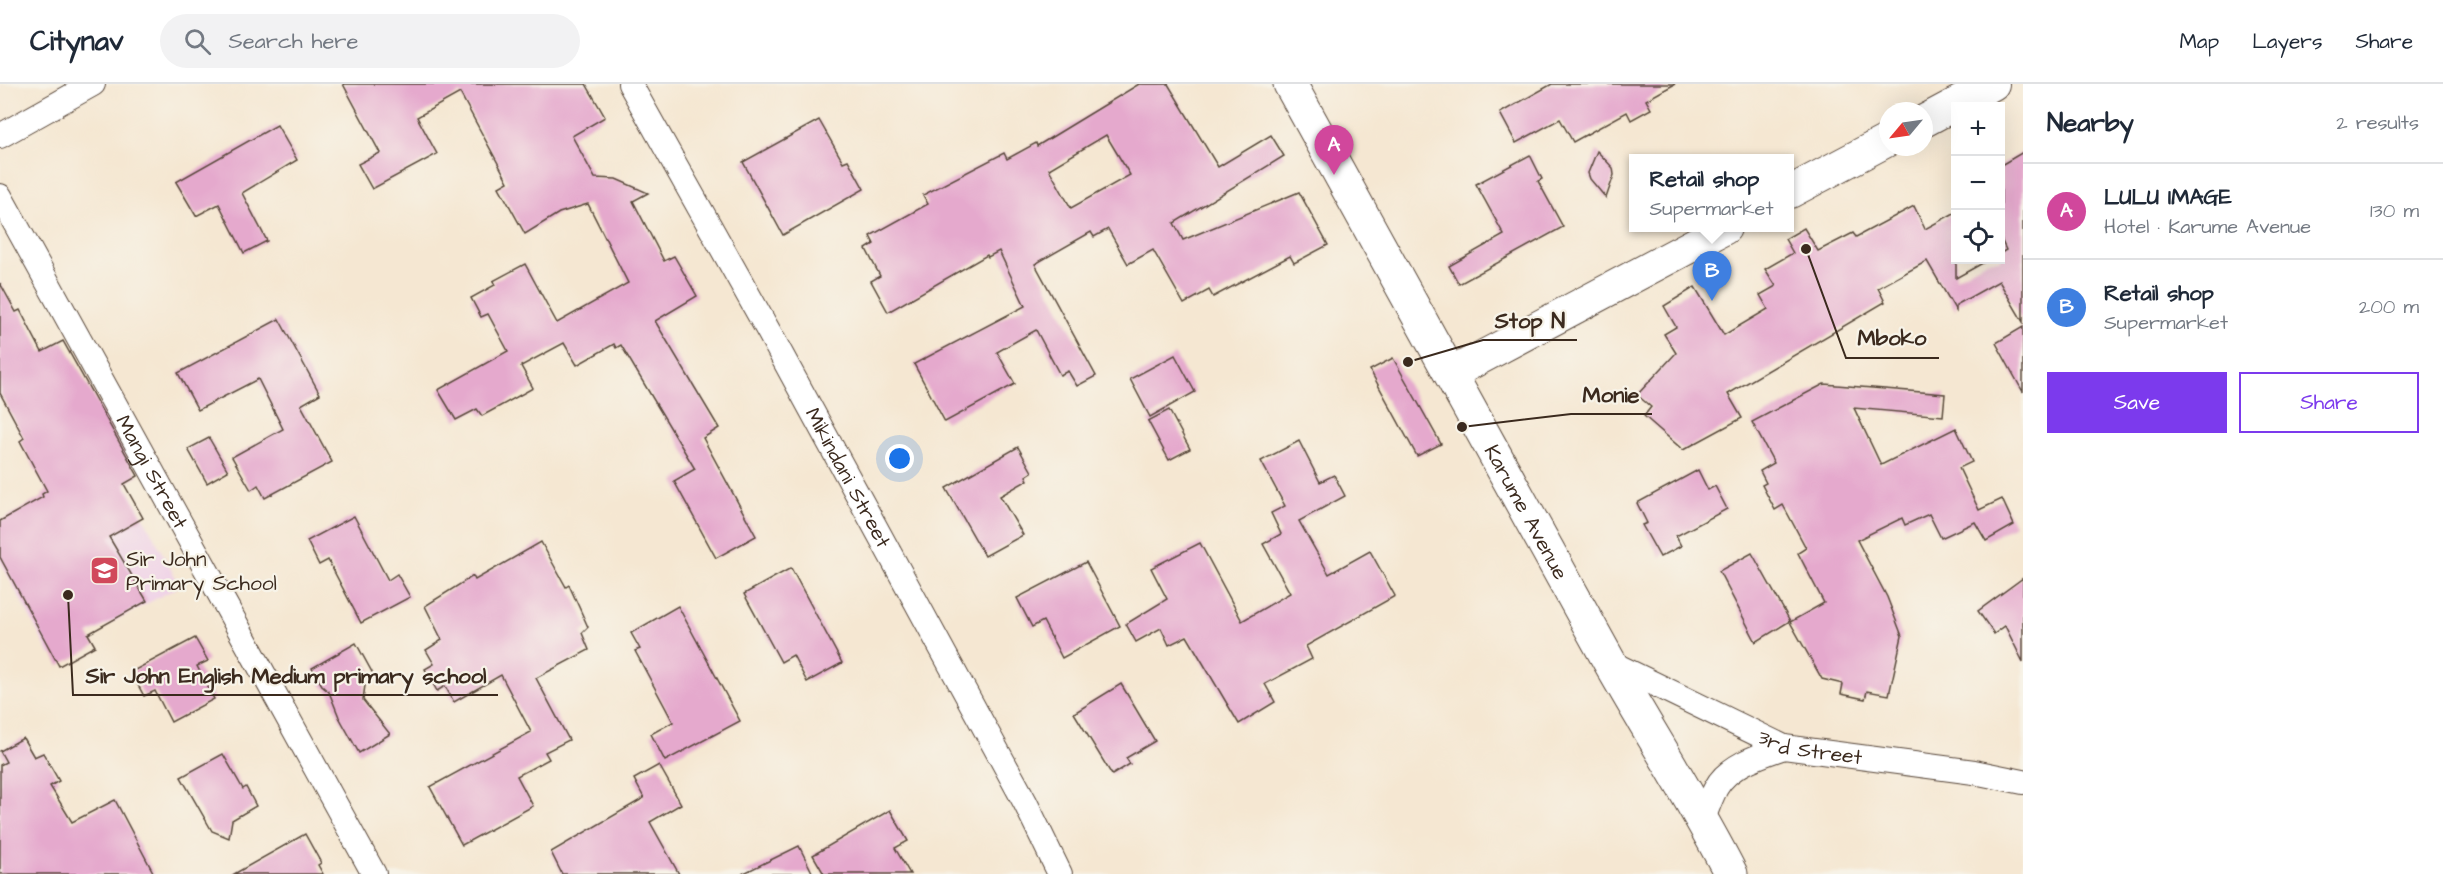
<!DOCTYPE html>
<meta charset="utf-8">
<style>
:root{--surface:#fff;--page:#f2f2f3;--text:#1f2937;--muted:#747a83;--line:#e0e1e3;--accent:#7c3aed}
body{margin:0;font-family:"Architects Daughter",sans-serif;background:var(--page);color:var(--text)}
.controls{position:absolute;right:18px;top:18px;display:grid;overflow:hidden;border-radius:0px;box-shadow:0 6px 24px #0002}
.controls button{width:54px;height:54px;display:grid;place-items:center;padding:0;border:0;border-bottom:2px solid var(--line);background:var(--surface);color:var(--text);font:30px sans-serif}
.compass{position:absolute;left:1879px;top:18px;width:54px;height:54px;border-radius:50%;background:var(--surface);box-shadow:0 6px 24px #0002;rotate:241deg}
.you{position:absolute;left:900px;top:375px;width:21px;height:21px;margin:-15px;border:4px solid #fff;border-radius:50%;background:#1a73e8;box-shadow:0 0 0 9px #1a73e833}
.badge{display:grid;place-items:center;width:39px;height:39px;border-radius:50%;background:var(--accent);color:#fff;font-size:20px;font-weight:700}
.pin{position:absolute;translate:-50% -50px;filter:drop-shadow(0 2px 3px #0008)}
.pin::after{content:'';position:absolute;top:32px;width:21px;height:18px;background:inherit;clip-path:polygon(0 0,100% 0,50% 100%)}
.popup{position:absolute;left:1629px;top:70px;width:165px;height:78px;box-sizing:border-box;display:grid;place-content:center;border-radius:0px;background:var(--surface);filter:drop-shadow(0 2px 4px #0005);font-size:20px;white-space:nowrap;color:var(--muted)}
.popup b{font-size:22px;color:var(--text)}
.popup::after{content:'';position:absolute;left:50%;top:100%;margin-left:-12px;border:12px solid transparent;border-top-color:var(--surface)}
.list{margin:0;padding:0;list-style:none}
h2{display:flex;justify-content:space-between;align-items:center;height:78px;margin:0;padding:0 24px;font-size:26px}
h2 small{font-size:20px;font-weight:400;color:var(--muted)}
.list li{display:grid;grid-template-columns:39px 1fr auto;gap:18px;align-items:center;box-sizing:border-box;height:96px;padding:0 24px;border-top:2px solid var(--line)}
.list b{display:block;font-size:22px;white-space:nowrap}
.list p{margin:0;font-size:20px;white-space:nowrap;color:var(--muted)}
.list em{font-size:20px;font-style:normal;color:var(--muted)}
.actions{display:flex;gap:12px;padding:18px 24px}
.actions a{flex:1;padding:14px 0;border:2px solid var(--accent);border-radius:0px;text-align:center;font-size:21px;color:var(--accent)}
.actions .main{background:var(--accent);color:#fff}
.icon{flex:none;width:33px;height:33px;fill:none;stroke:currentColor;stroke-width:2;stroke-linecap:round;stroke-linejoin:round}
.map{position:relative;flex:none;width:2023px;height:790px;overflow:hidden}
header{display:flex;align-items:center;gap:36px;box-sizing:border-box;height:84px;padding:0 30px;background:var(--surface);border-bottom:2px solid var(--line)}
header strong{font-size:28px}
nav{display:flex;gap:33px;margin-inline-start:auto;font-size:21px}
.search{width:420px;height:54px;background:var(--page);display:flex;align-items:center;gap:15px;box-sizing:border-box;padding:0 21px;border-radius:33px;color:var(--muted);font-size:22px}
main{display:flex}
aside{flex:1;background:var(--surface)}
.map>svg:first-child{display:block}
.built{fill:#efd0e7}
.building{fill:#e5a9cd;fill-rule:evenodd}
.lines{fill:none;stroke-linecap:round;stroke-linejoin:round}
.minor-casing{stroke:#574639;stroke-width:26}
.tertiary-casing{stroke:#574639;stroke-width:34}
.secondary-casing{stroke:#574639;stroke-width:35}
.minor{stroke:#fff;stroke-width:24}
.tertiary{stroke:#fff;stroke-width:32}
.secondary{stroke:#fff;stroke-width:33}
.labels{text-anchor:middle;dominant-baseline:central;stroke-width:4.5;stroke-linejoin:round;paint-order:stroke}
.street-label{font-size:21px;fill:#3b2a1e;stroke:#f7f3e8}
.poi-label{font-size:21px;fill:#3b2a1e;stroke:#f7f3e8;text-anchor:start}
.leader{fill:none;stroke:#3b2a1e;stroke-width:2}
.callout-dot{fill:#3b2a1e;stroke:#f7f3e8;stroke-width:2}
.callout-label{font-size:22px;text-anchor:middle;font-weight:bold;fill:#3b2a1e;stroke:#f7f3e8;stroke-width:4.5;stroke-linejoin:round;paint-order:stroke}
</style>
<header>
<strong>Citynav</strong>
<div class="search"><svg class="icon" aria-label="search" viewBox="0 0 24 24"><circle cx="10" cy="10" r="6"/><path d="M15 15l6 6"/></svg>Search here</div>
<nav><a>Map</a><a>Layers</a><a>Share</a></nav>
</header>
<main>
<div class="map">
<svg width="2023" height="790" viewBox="0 0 2023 790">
<rect width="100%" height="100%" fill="#f7f3e8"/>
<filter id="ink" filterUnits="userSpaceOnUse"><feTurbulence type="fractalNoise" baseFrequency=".0167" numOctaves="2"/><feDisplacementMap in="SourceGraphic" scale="12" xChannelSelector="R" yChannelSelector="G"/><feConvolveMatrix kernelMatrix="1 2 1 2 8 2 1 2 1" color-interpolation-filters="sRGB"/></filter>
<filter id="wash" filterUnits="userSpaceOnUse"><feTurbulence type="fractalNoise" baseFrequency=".008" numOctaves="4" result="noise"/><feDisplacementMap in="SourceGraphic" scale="24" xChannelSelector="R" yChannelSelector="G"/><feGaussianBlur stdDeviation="1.35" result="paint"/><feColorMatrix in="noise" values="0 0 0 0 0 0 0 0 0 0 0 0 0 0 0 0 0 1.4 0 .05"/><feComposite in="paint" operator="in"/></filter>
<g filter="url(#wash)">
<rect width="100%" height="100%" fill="#f5e7d2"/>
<path class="built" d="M 125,399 L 180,502 L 50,571 L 0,477 L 0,466 Z"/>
<g id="blocks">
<g class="building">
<path d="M 343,0 L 586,0 L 605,33 L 572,52 L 595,94 L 616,95 L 648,109 L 633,117 L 664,177 L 674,172 L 697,212 L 655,237 L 719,344 L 703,354 L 756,452 L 716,474 L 674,397 L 695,385 L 621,261 L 616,264 L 614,260 L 577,281 L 564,259 L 521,282 L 533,304 L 482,332 L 477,325 L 456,336 L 438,306 L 508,267 L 488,230 L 481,233 L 471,214 L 495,201 L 493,197 L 525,180 L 557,239 L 628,199 L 588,120 L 559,129 L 525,150 L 499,103 L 508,98 L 460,9 L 417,33 L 437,70 L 372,105 L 358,80 L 380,69 Z"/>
<path d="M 1139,0 L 1168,0 L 1218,83 L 1271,51 L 1284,72 L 1174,139 L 1183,156 L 1299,108 L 1328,161 L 1294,179 L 1290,172 L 1213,213 L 1209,206 L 1184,220 L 1153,166 L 1128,180 L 1108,145 L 1094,153 L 1091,148 L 1035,180 L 1096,292 L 1077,302 L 1068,287 L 1060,291 L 1036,246 L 997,268 L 1015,300 L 945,338 L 914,280 L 1025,222 L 999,167 L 988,173 L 987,171 L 888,228 L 871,197 L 880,192 L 866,165 L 874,160 L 870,152 L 928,120 L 923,111 L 1004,69 L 1007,75 L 1036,59 L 1037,62 ZM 1106,51 L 1130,91 L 1071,124 L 1049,85 Z"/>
<path d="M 1552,0 L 1675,0 L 1646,16 L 1651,25 L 1631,36 L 1627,28 L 1573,58 L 1560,35 L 1516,59 L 1500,29 Z"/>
<path d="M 819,36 L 843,78 L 848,76 L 864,105 L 783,151 L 743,78 Z"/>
<path d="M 277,41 L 297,76 L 242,109 L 267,157 L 244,169 L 219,120 L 196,132 L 176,98 Z"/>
<path d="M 1597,67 L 1613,84 L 1614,91 L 1606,114 L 1590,95 L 1588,89 Z"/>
<path d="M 2023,68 L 2023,238 L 1999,197 L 1956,221 L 1956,227 L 1927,177 L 1878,204 L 1885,218 L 1728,310 L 1742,334 L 1683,366 L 1644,332 L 1651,323 L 1637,311 L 1676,269 L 1664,250 L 1676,243 L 1664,222 L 1695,203 L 1724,251 L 1768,225 L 1760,211 L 1776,202 L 1765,185 L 1793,169 L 1785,155 L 1804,144 L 1818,167 L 1853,149 L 1856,153 L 1914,122 L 1925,145 L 1956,128 L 1956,194 L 1988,176 L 2001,176 L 2001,169 L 2006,166 L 2001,155 L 2001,81 Z"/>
<path d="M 1530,71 L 1542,95 L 1538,97 L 1563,143 L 1459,200 L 1449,182 L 1504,151 L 1476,100 Z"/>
<path d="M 0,199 L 16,228 L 20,226 L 42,268 L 63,257 L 138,392 L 124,400 L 143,434 L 109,453 L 147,517 L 88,550 L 95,562 L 59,582 L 0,473 L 0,437 L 43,413 L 42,410 L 47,407 L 20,357 L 24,354 L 0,309 Z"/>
<path d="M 279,235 L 320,310 L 301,321 L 332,378 L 265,414 L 258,401 L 251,406 L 232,373 L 283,345 L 258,295 L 198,326 L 178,289 Z"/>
<path d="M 2023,243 L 2023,308 L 1996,259 Z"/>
<path d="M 1175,271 L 1195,308 L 1150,333 L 1130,295 Z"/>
<path d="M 1393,274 L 1441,360 L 1417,372 L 1370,286 Z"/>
<path d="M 1824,300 L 1945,310 L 1943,332 L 1854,324 L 1881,381 L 1956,344 L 1972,378 L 1959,384 L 1979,426 L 2002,415 L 2014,441 L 1986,457 L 1975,438 L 1941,454 L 1929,430 L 1905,441 L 1902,434 L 1857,456 L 1887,513 L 1902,552 L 1889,611 L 1867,607 L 1865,615 L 1841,610 L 1843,600 L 1822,595 L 1790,538 L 1824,519 L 1798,469 L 1806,464 L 1783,421 L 1775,426 L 1762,401 L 1766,399 L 1760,387 L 1774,379 L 1752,338 Z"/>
<path d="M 1169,326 L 1190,365 L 1169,376 L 1148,337 Z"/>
<path d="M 209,354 L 228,387 L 207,399 L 188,365 Z"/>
<path d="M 1299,357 L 1320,398 L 1334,391 L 1345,412 L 1299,437 L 1329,490 L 1370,467 L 1395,512 L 1306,562 L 1312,575 L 1265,600 L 1275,618 L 1239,640 L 1187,552 L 1169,561 L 1161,544 L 1136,558 L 1126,540 L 1167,515 L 1151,484 L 1200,459 L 1242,537 L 1290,509 L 1263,460 L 1281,450 L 1271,429 L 1285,422 L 1261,377 Z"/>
<path d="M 1018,363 L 1032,388 L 1026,392 L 1028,396 L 1000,412 L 1023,451 L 985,472 L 946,404 Z"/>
<path d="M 1698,386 L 1708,406 L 1715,402 L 1727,425 L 1676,452 L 1681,462 L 1660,473 L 1642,441 L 1647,439 L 1637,419 Z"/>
<path d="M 354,432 L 388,496 L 397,490 L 410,513 L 361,539 L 328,476 L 319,481 L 307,457 Z"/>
<path d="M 541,458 L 566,503 L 569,501 L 588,543 L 582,549 L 589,566 L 536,594 L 569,656 L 545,668 L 549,675 L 517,692 L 533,722 L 462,761 L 430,703 L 531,648 L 501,591 L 454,618 L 445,602 L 437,607 L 425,585 L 434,580 L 426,566 L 442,556 L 425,522 L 473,492 L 475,496 Z"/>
<path d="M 1752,469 L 1790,537 L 1756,558 L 1719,487 Z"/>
<path d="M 1086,478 L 1120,542 L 1062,574 L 1043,537 L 1032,543 L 1017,514 Z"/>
<path d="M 791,484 L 842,579 L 807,598 L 793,571 L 781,578 L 744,510 Z"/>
<path d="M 2023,494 L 2023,578 L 2005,542 L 1994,550 L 1978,527 Z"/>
<path d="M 678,522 L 740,637 L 665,677 L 651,650 L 673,638 L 635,567 L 640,565 L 631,549 Z"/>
<path d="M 195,554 L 208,577 L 197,582 L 214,615 L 171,638 L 155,607 L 144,612 L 131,588 Z"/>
<path d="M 356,559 L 373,590 L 366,594 L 363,616 L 390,650 L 359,669 L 339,633 L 329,608 L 323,603 L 312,584 Z"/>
<path d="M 1121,600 L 1155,657 L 1126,674 L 1130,680 L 1112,691 L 1074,629 Z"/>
<path d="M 23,654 L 34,673 L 43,669 L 59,697 L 50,702 L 72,738 L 115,716 L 154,790 L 0,790 L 0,681 L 6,678 L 0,667 Z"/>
<path d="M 223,670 L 243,705 L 246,703 L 256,722 L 232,736 L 229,754 L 212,747 L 181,693 Z"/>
<path d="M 659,681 L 681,720 L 650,738 L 679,790 L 562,790 L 551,768 L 644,714 L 634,695 Z"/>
<path d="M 890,726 L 908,757 L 895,764 L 910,790 L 824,790 L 813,771 Z"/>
<path d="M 305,750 L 321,779 L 318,781 L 323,790 L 234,790 Z"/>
<path d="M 799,762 L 813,790 L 742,790 Z"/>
</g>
</g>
</g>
<g filter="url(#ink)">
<use href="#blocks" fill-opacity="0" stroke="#574639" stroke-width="1.5"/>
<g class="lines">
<defs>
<g id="minor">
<path id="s1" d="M 630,0 L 769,248 L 1025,718 L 1060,790"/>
<path d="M 0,52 L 93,0"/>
<path id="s2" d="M 0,112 L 374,790"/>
<path id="s3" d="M 1611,579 L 1784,663 L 1974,688 L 2023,698"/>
<path d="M 1703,735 C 1707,725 1711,713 1716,704 C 1728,681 1761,671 1784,663"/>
</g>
<g id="tertiary">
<path d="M 1924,37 L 1993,0"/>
<path d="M 1790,108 L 1888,56"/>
<path d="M 1452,289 L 1725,144"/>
</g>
<g id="secondary">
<path id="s4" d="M 1290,0 C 1397,192 1502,385 1609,577 C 1649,648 1694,717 1731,790"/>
</g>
</defs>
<use href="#minor" class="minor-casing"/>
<use href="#tertiary" class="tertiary-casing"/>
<use href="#secondary" class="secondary-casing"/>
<use href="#minor" class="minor"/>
<use href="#tertiary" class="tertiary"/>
<use href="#secondary" class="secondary"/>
</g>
</g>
<defs>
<symbol id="school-square" viewBox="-11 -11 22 22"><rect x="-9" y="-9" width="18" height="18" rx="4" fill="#d1495b" stroke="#f7f3e8"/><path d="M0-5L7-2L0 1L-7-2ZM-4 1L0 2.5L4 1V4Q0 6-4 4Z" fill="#fff"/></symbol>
</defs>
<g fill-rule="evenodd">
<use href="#school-square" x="88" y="470" width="33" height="33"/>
</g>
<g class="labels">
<g class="street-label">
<text stroke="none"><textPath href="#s2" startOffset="315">Mangi Street</textPath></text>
<text stroke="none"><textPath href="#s1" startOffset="450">Mikindani Street</textPath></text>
<text stroke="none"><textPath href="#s4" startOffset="489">Karume Avenue</textPath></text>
<text stroke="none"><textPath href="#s3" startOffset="218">3rd Street</textPath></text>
</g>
<g class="poi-label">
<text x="126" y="475">Sir John<tspan x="126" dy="24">Primary School</tspan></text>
</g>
</g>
<path class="leader" d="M1408 278L1483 256H1577M1806 165L1846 274H1939M1462 343L1571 330H1652M68 511L73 611H498"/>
<g class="callout-dot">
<circle cx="1408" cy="278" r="6"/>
<circle cx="1806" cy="165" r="6"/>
<circle cx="1462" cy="343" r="6"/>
<circle cx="68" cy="511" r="6"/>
</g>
<g class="callout-label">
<text x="1530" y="244">Stop N</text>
<text x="1892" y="261">Mboko</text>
<text x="1611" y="318">Monie</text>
<text x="286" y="599">Sir John English Medium primary school</text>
</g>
</svg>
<div class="controls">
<button>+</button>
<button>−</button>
<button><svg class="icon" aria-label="locate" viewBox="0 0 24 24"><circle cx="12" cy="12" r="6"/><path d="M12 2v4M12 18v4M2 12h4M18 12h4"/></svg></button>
</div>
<svg class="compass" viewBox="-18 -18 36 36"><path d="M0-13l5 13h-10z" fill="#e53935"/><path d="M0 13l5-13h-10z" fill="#747a83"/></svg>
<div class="you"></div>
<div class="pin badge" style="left:1334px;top:91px;background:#d1479c">A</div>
<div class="pin badge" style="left:1712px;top:217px;background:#3f7fe0">B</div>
<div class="popup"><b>Retail shop</b>Supermarket</div>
</div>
<aside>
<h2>Nearby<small>2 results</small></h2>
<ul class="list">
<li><span class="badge" style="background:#d1479c">A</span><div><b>LULU IMAGE</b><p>Hotel · Karume Avenue</p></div><em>130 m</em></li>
<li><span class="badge" style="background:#3f7fe0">B</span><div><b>Retail shop</b><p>Supermarket</p></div><em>200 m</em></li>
</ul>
<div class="actions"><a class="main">Save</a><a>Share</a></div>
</aside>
</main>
